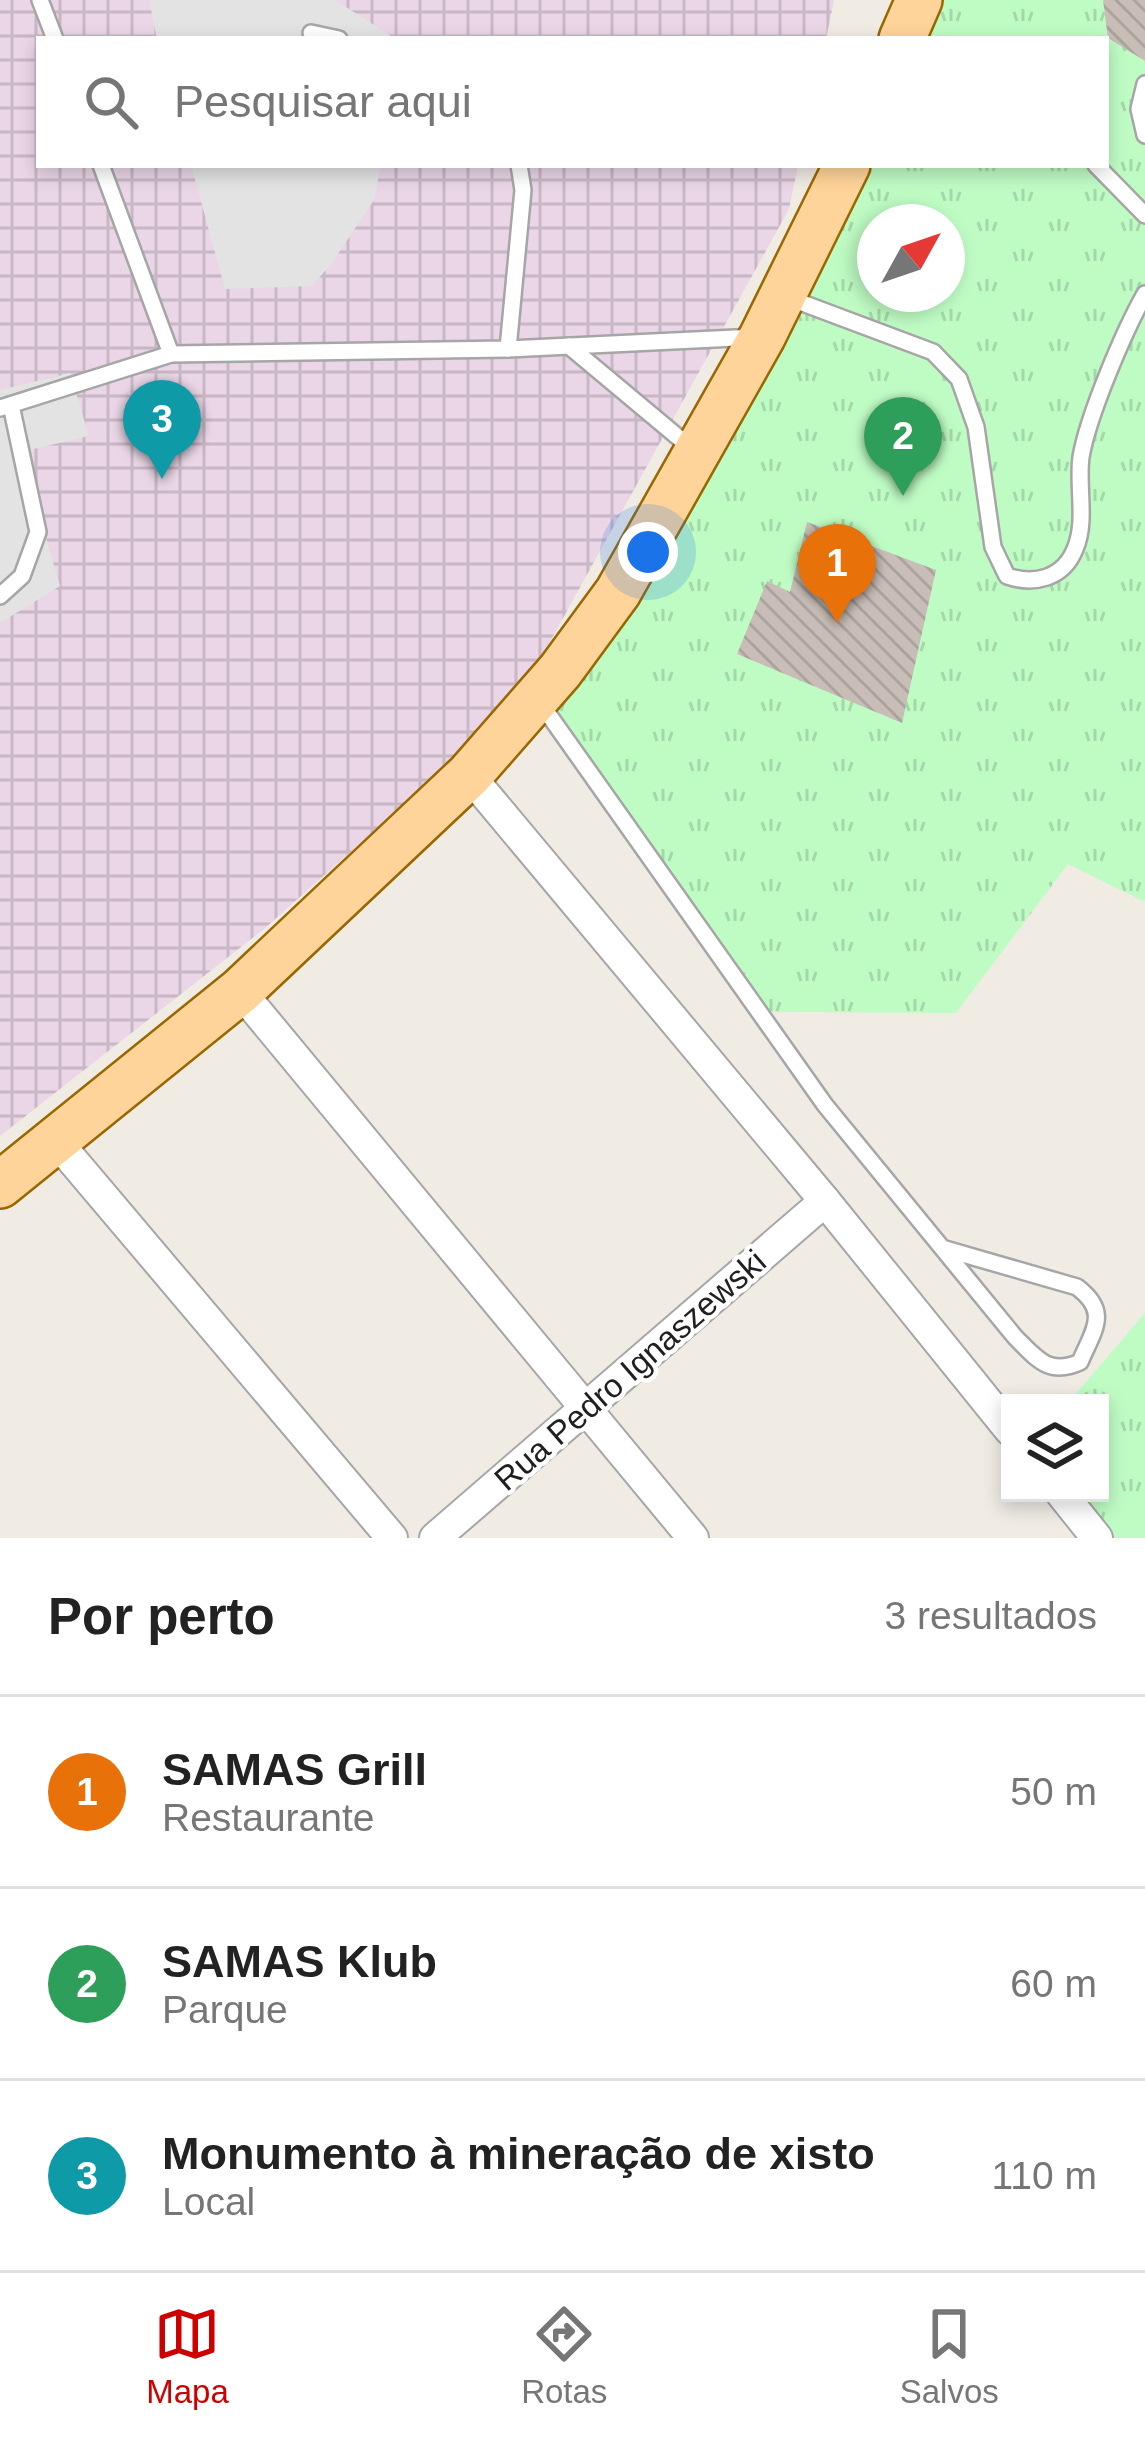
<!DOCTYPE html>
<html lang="pt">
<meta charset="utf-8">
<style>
:root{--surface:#fff;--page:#f2f2f2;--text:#222;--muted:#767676;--line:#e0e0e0;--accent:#cd0100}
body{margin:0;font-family:Arial,sans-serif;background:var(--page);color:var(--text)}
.controls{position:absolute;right:36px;bottom:36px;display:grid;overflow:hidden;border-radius:0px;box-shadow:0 6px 18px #0003}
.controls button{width:108px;height:108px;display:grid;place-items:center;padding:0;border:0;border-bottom:3px solid var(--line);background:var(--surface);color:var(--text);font:60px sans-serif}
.compass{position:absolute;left:857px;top:204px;width:108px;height:108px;border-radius:50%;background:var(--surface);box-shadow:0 6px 18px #0003;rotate:50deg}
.you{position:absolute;left:648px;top:552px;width:42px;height:42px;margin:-30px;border:9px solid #fff;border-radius:50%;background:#1a73e8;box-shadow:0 0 0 18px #1a73e833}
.badge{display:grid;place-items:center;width:78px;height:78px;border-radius:50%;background:var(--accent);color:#fff;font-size:39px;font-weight:700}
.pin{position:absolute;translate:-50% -99px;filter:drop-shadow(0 3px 6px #0008)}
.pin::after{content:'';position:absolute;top:63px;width:42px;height:36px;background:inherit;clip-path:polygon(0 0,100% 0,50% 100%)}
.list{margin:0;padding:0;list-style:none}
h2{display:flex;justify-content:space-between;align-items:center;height:156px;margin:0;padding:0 48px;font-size:51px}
h2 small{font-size:39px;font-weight:400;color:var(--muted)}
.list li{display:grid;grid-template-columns:78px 1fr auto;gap:36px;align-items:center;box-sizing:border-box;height:192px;padding:0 48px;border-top:3px solid var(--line)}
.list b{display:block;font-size:45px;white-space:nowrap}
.list p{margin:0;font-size:39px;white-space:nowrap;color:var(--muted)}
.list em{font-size:39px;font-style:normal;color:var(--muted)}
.icon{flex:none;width:66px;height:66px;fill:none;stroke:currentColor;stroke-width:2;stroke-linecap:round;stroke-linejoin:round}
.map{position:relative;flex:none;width:1145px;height:1538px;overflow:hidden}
.search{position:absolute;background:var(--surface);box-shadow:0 6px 18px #0003;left:36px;right:36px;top:36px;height:132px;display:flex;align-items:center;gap:30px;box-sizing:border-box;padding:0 42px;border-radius:0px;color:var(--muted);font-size:45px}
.sheet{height:732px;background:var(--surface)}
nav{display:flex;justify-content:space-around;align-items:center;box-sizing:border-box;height:168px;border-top:3px solid var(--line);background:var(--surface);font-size:33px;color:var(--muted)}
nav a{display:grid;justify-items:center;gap:6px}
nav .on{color:var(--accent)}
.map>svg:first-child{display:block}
.industrial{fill:url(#industrial-grid)}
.park{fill:url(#park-tufts);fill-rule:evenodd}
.parking{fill:#e3e3e3}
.building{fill:url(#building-back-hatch)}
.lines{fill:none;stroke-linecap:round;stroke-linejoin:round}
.lane-casing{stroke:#a6a6a6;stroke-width:20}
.street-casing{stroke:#a6a6a6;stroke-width:34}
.primary-casing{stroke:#996700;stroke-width:50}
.lane{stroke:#fff;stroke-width:15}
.street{stroke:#fff;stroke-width:30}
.primary{stroke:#ffd49a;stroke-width:45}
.labels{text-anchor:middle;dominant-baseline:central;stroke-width:9;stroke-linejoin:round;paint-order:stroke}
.street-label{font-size:33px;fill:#1f1f1f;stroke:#fff}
</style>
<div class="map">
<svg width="1145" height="1538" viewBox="0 0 1145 1538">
<defs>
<pattern id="industrial-grid" width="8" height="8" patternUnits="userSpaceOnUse" patternTransform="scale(3)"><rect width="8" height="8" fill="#ead6e6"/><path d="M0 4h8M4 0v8" fill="none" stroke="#c8b7c5"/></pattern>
<pattern id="park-tufts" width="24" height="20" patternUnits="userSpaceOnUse" patternTransform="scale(3)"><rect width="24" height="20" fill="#bffcc4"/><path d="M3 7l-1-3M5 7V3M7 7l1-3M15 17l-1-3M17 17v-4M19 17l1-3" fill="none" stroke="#a4d8a8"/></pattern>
<pattern id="building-back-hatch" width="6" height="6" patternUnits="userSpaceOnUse" patternTransform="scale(3)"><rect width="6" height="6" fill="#c8beb7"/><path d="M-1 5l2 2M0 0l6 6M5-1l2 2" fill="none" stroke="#aba39d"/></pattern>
</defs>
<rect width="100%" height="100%" fill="#f0ece4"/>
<path class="industrial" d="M 0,0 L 834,0 L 826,39 L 39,39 L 39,165 L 798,165 L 789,209 L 515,705 L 264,929 L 0,1136 Z"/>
<g class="park">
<path d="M 909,0 L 1145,0 L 1145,902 L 1068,864 L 956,1013 L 759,1012 L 537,697 L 858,165 L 1106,165 L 1106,39 L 897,39 ZM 875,222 L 947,222 L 947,294 L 875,294 Z"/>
<path d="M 1145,1313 L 1145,1538 L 1111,1538 L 1077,1493 L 1100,1493 L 1100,1403 L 1068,1403 Z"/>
</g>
<g class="parking">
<path d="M 149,0 L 335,0 L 396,39 L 157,39 Z"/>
<path d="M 191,165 L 381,165 L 374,200 L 332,263 L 312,286 L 225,289 Z"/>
<path d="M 70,373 L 89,436 L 21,452 L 60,586 L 0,623 L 0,390 Z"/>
</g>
<g class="building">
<path d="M 1103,0 L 1145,0 L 1145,61 L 1108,38 Z"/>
<path d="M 807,522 L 936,570 L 902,723 L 737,654 L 767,581 L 790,592 Z"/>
</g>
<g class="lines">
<defs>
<g id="lane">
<path d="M 40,0 L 55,39"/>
<path d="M 311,33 L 339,39"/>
<path d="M 1145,84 L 1139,109 L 1145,135"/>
<path d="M 101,165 L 171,354"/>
<path d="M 1096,165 L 1145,215"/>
<path d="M 789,298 L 933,352 L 959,379 L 976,427 L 993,547 L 1007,576 C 1034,585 1063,579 1075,549 C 1087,522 1077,486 1081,457 C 1088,416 1124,331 1145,294"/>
<path d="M 569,346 L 691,448"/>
<path d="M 508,349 L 523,190 L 519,165"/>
<path d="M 0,408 L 171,354 L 508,349 L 756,337"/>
<path d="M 0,596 L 22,576 L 38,532 L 11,405"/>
<path d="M 539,701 L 825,1105 L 1015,1337 C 1037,1359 1049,1376 1080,1362 C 1094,1329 1110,1312 1077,1287 L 942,1248"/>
</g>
<g id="street">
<path d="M 469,775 L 825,1201 L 1010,1430"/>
<path d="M 240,991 L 693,1538"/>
<path d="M 57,1142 L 392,1538"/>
<path d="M 1061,1493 L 1097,1538"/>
<path d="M 435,1538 L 825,1201"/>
</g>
<g id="primary">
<path d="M 902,39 L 919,0"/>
<path d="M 0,1185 L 240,991 L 469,775 L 560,671 L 618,592 L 697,452 L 762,337 L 847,165"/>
</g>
</defs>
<use href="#lane" class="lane-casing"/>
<use href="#street" class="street-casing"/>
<use href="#primary" class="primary-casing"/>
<use href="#lane" class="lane"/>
<use href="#street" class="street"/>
<use href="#primary" class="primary"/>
</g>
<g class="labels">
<g class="street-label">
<text transform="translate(630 1370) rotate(-41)">Rua Pedro Ignaszewski</text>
</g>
</g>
</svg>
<div class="controls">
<button><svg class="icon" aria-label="layers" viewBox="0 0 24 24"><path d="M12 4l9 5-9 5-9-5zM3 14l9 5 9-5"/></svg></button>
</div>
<svg class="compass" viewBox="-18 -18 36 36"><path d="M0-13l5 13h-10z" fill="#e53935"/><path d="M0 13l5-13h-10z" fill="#767676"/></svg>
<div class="you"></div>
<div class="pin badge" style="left:837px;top:623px;background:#e8710a">1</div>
<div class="pin badge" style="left:903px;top:496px;background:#2e9e5b">2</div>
<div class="pin badge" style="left:162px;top:479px;background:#0f9aa8">3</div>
<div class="search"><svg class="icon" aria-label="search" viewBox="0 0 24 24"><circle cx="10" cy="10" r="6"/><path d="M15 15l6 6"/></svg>Pesquisar aqui</div>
</div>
<section class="sheet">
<h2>Por perto<small>3 resultados</small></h2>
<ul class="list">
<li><span class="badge" style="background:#e8710a">1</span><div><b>SAMAS Grill</b><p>Restaurante</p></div><em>50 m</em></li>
<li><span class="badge" style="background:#2e9e5b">2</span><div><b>SAMAS Klub</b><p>Parque</p></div><em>60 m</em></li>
<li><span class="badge" style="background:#0f9aa8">3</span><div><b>Monumento à mineração de xisto</b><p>Local</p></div><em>110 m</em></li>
</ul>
</section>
<nav>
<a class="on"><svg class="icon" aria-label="map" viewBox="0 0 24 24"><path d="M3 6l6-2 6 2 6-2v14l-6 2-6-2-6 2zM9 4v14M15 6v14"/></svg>Mapa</a>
<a><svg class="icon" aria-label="directions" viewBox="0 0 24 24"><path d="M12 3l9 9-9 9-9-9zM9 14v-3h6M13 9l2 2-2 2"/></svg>Rotas</a>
<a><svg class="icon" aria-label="saved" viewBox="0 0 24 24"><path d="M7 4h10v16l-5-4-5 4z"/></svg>Salvos</a>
</nav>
